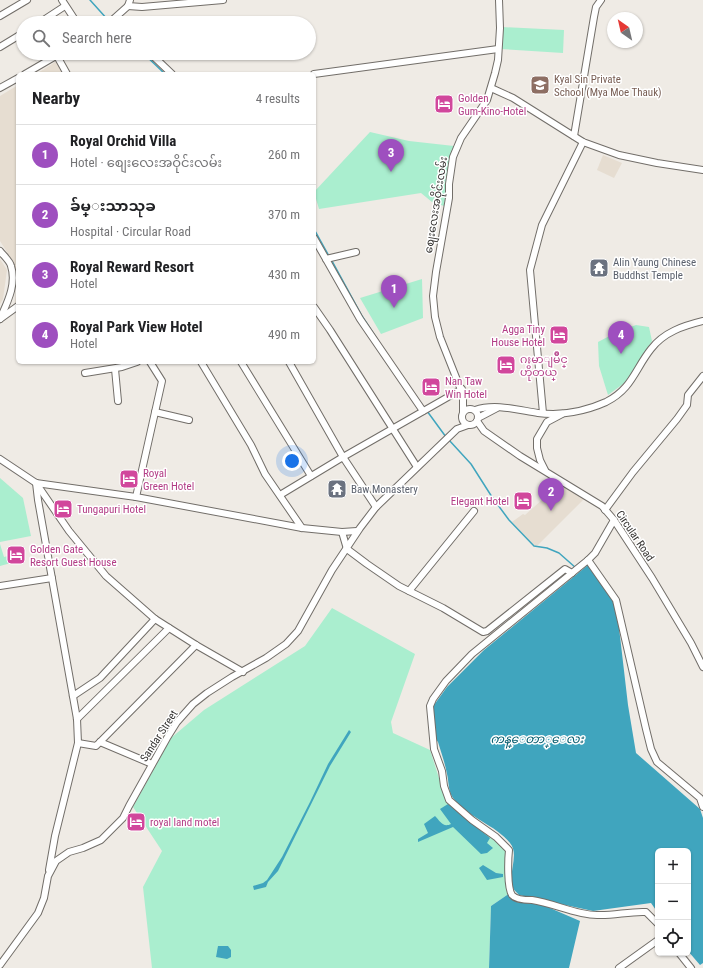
<!DOCTYPE html>
<meta charset="utf-8">
<style>
:root{--surface:#fff;--page:#f6f6f6;--text:#202124;--muted:#757577;--line:#e0e0e0;--accent:#9e4fbf}
body{margin:0;font-family:"Roboto Condensed","Noto Sans Myanmar",sans-serif;background:var(--page);color:var(--text)}
.controls{position:absolute;right:12px;bottom:12px;display:grid;overflow:hidden;border-radius:6px;box-shadow:0 1px 3px #0004}
.controls button{width:36px;height:36px;display:grid;place-items:center;padding:0;border:0;border-bottom:1px solid var(--line);background:var(--surface);color:var(--text);font:20px sans-serif}
.compass{position:absolute;left:607px;top:12px;width:36px;height:36px;border-radius:50%;background:var(--surface);box-shadow:0 1px 3px #0004;rotate:326deg}
.you{position:absolute;left:292px;top:461px;width:14px;height:14px;margin:-10px;border:3px solid #fff;border-radius:50%;background:#1a73e8;box-shadow:0 0 0 6px #1a73e833}
.badge{display:grid;place-items:center;width:26px;height:26px;border-radius:50%;background:var(--accent);color:#fff;font-size:13px;font-weight:700}
.pin{position:absolute;translate:-50% -33px;filter:drop-shadow(0 1px 2px #0008)}
.pin::after{content:'';position:absolute;top:21px;width:14px;height:12px;background:inherit;clip-path:polygon(0 0,100% 0,50% 100%)}
.list{margin:0;padding:0;list-style:none}
h2{display:flex;justify-content:space-between;align-items:center;height:52px;margin:0;padding:0 16px;font-size:17px}
h2 small{font-size:13px;font-weight:400;color:var(--muted)}
.list li{display:grid;grid-template-columns:26px 1fr auto;gap:12px;align-items:center;box-sizing:border-box;height:60px;padding:0 16px;border-top:1px solid var(--line)}
.list b{display:block;font-size:15px;white-space:nowrap}
.list p{margin:0;font-size:13px;white-space:nowrap;color:var(--muted)}
.list em{font-size:13px;font-style:normal;color:var(--muted)}
.icon{flex:none;width:22px;height:22px;fill:none;stroke:currentColor;stroke-width:2;stroke-linecap:round;stroke-linejoin:round}
.map{position:relative;flex:none;width:703px;height:968px;overflow:hidden}
.search{position:absolute;background:var(--surface);box-shadow:0 1px 3px #0004;left:16px;top:16px;width:300px;height:44px;display:flex;align-items:center;gap:10px;box-sizing:border-box;padding:0 14px;border-radius:22px;color:var(--muted);font-size:15px}
.panel{position:absolute;background:var(--surface);box-shadow:0 1px 3px #0004;left:16px;top:72px;width:300px;height:292px;border-radius:6px}
.map>svg:first-child{display:block}
.built{fill:#e6ddd1}
.green{fill:#aaeecf}
.water{fill:#40a5be}
.lines{fill:none;stroke-linecap:round;stroke-linejoin:round}
.stream{stroke:#40a5be;stroke-width:1.5}
.minor-casing{stroke:#726e69;stroke-width:8}
.minor{stroke:#fff;stroke-width:6}
.labels{text-anchor:middle;dominant-baseline:central;stroke-width:3;stroke-linejoin:round;paint-order:stroke}
.education-label{font-size:11px;fill:#785e54;stroke:#fff;text-anchor:start}
.hotel-label{font-size:11px;fill:#b23c85;stroke:#fff;text-anchor:start}
.street-label{font-size:11px;fill:#373533;stroke:#fff}
.worship-label{font-size:11px;fill:#5b616d;stroke:#fff;text-anchor:start}
.water-label{font-size:12px;font-style:italic;fill:#045c6e;stroke:#fff}
</style>
<div class="map">
<svg width="703" height="968" viewBox="0 0 703 968">
<rect width="100%" height="100%" fill="#efebe5"/>
<g class="built">
<path d="M 57,61 L 64,74 L 36,74 Z"/>
<path d="M 18,85 L 18,301 L 15,304 L 17,277 L 12,260 L 0,241 L 0,96 Z"/>
<path d="M 603,155 L 622,163 L 614,178 L 597,170 Z"/>
<path d="M 0,259 L 7,270 L 3,299 L 0,304 Z"/>
<path d="M 554,480 L 584,499 L 538,545 L 535,546 L 512,522 L 523,514 L 525,515 L 543,499 Z"/>
</g>
<g class="green">
<path d="M 502,27 L 564,30 L 563,53 L 501,49 Z"/>
<path d="M 370,132 L 409,141 L 454,146 L 451,154 L 444,206 L 432,202 L 421,193 L 319,209 L 314,192 Z"/>
<path d="M 422,279 L 423,318 L 381,334 L 360,298 Z"/>
<path d="M 636,325 L 649,327 L 652,341 L 633,373 L 623,384 L 608,395 L 599,366 L 598,342 L 619,331 Z"/>
<path d="M 0,478 L 23,498 L 31,536 L 0,542 Z"/>
<path d="M 0,544 L 4,557 L 20,553 L 22,560 L 0,566 Z"/>
<path d="M 332,608 L 415,654 L 391,722 L 393,733 L 430,750 L 446,800 L 507,850 L 510,893 L 491,906 L 489,968 L 152,968 L 143,887 L 162,851 L 133,807 L 171,738 L 204,710 L 305,646 Z"/>
</g>
<g class="water">
<path d="M 588,565 L 616,602 L 628,705 L 636,753 L 700,809 L 703,818 L 703,963 L 700,965 L 688,951 L 688,851 L 658,851 L 658,913 L 651,903 L 593,911 L 519,895 C 517,893 514,890 513,888 C 507,874 520,855 510,843 C 496,825 468,818 453,798 C 448,791 449,782 447,774 C 445,763 441,752 438,742 L 434,737 L 432,712 L 434,705 L 447,687 L 484,650 Z"/>
<path d="M 349,730 L 351,732 L 330,766 L 278,871 L 268,882 L 266,887 L 254,890 L 253,886 L 263,883 L 267,880 L 282,857 L 310,802 L 328,764 Z"/>
<path d="M 448,804 L 490,838 L 487,843 L 493,848 L 487,853 L 481,854 L 453,827 L 418,842 L 418,839 L 428,833 L 424,824 L 435,816 C 440,821 443,828 451,824 L 440,809 Z"/>
<path d="M 483,865 L 496,873 L 503,874 L 503,877 L 487,880 L 479,868 Z"/>
<path d="M 510,893 L 516,902 L 543,905 L 580,921 L 569,968 L 489,968 L 491,906 Z"/>
<path d="M 218,946 L 228,946 L 231,950 L 231,957 L 227,959 L 216,957 Z"/>
</g>
<g class="lines">
<g class="stream">
<path d="M 90,0 L 108,20"/>
<path d="M 143,53 L 165,74"/>
<path d="M 314,229 L 329,256"/>
<path d="M 331,259 L 362,316 L 377,339"/>
<path d="M 427,411 L 446,437"/>
<path d="M 449,440 L 471,464 L 492,497 L 509,520 L 534,546 L 547,548 L 559,553 L 576,568"/>
</g>
<defs>
<g id="minor">
<path d="M 62,0 L 77,23"/>
<path d="M 128,6 L 142,7 L 223,0"/>
<path d="M 0,16 L 27,0"/>
<path d="M 39,23 L 65,6"/>
<path d="M 109,23 L 128,6 L 130,0"/>
<path d="M 0,47 L 23,33"/>
<path d="M 150,53 L 172,74"/>
<path d="M 57,56 L 67,74"/>
<path d="M 25,74 L 61,53"/>
<path d="M 314,74 L 498,49"/>
<path d="M 0,88 L 18,78"/>
<path d="M 491,88 L 513,98 L 583,142 L 619,155 L 657,163 L 703,170"/>
<path d="M 574,136 L 594,17 L 596,7 L 601,0"/>
<path d="M 314,238 L 360,319 L 423,411"/>
<path d="M 0,251 C 3,255 10,261 11,266 C 17,284 7,303 0,319"/>
<path d="M 326,259 L 356,252"/>
<path d="M 314,307 L 330,330 L 417,467"/>
<path d="M 0,319 L 18,306"/>
<path d="M 201,362 L 251,445 L 265,474 L 302,528"/>
<path d="M 241,362 L 311,476"/>
<path d="M 289,362 L 343,457 L 376,507"/>
<path d="M 115,369 L 118,401"/>
<path d="M 85,373 L 122,367 L 137,362"/>
<circle cx="470" cy="417" r="8"/>
<path d="M 475,410 C 495,403 518,410 538,413 C 561,416 586,411 606,402 C 632,389 635,369 651,349 C 664,332 683,326 703,321"/>
<path d="M 155,412 L 189,420"/>
<path d="M 463,412 L 463,395 L 440,337 L 435,317 L 433,296 L 436,272 L 449,198 L 449,184 L 453,157 L 461,138 L 487,100 L 495,73 L 498,60 L 500,28 L 499,0"/>
<path d="M 543,413 L 530,270 L 542,225 L 583,142"/>
<path d="M 478,418 L 497,408"/>
<path d="M 477,421 L 484,431 L 520,456 L 602,506 L 614,520 L 652,578 L 691,643 L 703,667"/>
<path d="M 0,459 L 36,483 L 136,497 L 302,528 L 342,532 L 357,531"/>
<path d="M 545,470 L 540,460 L 537,448 L 537,439 L 547,422 L 562,414"/>
<path d="M 36,483 L 38,500 L 77,719 L 78,743 L 55,836 L 49,870"/>
<path d="M 36,483 L 69,531 L 106,576 L 155,619 L 196,645 L 243,672"/>
<path d="M 280,495 L 343,457 L 462,389"/>
<path d="M 136,497 L 162,381 L 150,362"/>
<path d="M 605,510 L 633,472 L 677,419 L 687,405 L 688,395 L 703,376"/>
<path d="M 614,520 L 595,553 L 588,560 L 472,654 L 446,681 L 433,699 L 430,706 L 434,749 L 442,771 L 444,786 L 449,800 L 472,820 L 496,837 L 509,850 C 508,859 507,888 512,895 C 516,900 526,900 532,900 C 554,903 575,915 597,915 C 613,916 630,911 646,912 L 658,924"/>
<path d="M 342,532 L 347,549 L 367,564 L 399,586 L 443,608 L 483,632 L 487,631 L 565,569 L 572,573"/>
<path d="M 588,560 L 616,600 L 646,729 L 651,749 L 657,762 L 700,798 L 703,807"/>
<path d="M 0,586 L 52,578"/>
<path d="M 409,591 L 474,511"/>
<path d="M 73,696 L 100,678 L 155,619"/>
<path d="M 77,719 L 169,628"/>
<path d="M 100,742 L 152,764"/>
<path d="M 78,743 L 96,746 L 196,645"/>
<path d="M 679,953 L 691,968"/>
<path d="M 0,965 L 38,913 L 44,898 L 48,876 L 56,861 L 69,852 L 83,848 L 101,840 L 123,818 L 129,806 L 167,738 L 177,722 L 193,704 L 207,693 L 232,677 L 266,658 L 286,644 L 298,631 L 332,570 L 360,528 L 376,507 L 457,429 L 468,425"/>
<path d="M 619,968 L 658,940"/>
</g>
</defs>
<use href="#minor" class="minor-casing"/>
<use href="#minor" class="minor"/>
</g>
<defs>
<symbol id="school-square" viewBox="-11 -11 22 22"><rect x="-9" y="-9" width="18" height="18" rx="4" fill="#8d6e63" stroke="#fff"/><path d="M0-5L7-2L0 1L-7-2ZM-4 1L0 2.5L4 1V4Q0 6-4 4Z" fill="#fff"/></symbol>
<symbol id="hotel-square" viewBox="-11 -11 22 22"><rect x="-9" y="-9" width="18" height="18" rx="4" fill="#d1479c" stroke="#fff"/><path d="M-6-4.5h1.5V1H6V5H4.5V3h-9V5H-6ZM-4 0a1.8 1.8 0 1 1 3.6 0ZM.5 0V-2.5h3Q6-2.5 6 0Z" fill="#fff"/></symbol>
<symbol id="temple-square" viewBox="-11 -11 22 22"><rect x="-9" y="-9" width="18" height="18" rx="4" fill="#6b7280" stroke="#fff"/><path d="M0-6L5-2H3V0L6.5 2.5H4V6H1.5V3h-3V6H-4V2.5H-6.5L-3 0V-2H-5Z" fill="#fff"/></symbol>
</defs>
<g fill-rule="evenodd">
<use href="#school-square" x="529" y="74" width="22" height="22"/>
<use href="#hotel-square" x="433" y="93" width="22" height="22"/>
<use href="#temple-square" x="588" y="257" width="22" height="22"/>
<use href="#hotel-square" x="548" y="324" width="22" height="22"/>
<use href="#hotel-square" x="495" y="354" width="22" height="22"/>
<use href="#hotel-square" x="420" y="376" width="22" height="22"/>
<use href="#hotel-square" x="118" y="468" width="22" height="22"/>
<use href="#temple-square" x="326" y="478" width="22" height="22"/>
<use href="#hotel-square" x="512" y="490" width="22" height="22"/>
<use href="#hotel-square" x="52" y="498" width="22" height="22"/>
<use href="#hotel-square" x="5" y="544" width="22" height="22"/>
<use href="#hotel-square" x="125" y="811" width="22" height="22"/>
</g>
<g class="labels">
<g class="education-label">
<text x="554" y="79">Kyal Sin Private<tspan x="554" dy="13">School (Mya Moe Thauk)</tspan></text>
</g>
<g class="hotel-label">
<text x="458" y="98">Golden<tspan x="458" dy="13">Gum-Kino-Hotel</tspan></text>
<text x="545" y="329" text-anchor="end">Agga Tiny<tspan x="545" dy="13">House Hotel</tspan></text>
<text x="520" y="359">ဂႏမာျမိဳင္<tspan x="520" dy="13">ဟိုတယ္</tspan></text>
<text x="445" y="381">Nan Taw<tspan x="445" dy="13">Win Hotel</tspan></text>
<text x="143" y="473">Royal<tspan x="143" dy="13">Green Hotel</tspan></text>
<text x="509" y="501" text-anchor="end">Elegant Hotel</text>
<text x="77" y="509">Tungapuri Hotel</text>
<text x="30" y="549">Golden Gate<tspan x="30" dy="13">Resort Guest House</tspan></text>
<text x="150" y="822">royal land motel</text>
</g>
<g class="street-label">
<text transform="translate(436 205) rotate(-81)">စျေးလေးအဝိုင်းလမ်း</text>
<text transform="translate(635 536) rotate(56)">Circular Road</text>
<text transform="translate(159 736) rotate(-57)">Sandar Street</text>
</g>
<g class="worship-label">
<text x="613" y="262">Alin Yaung Chinese<tspan x="613" dy="13">Buddhst Temple</tspan></text>
<text x="351" y="489">Baw Monastery</text>
</g>
<g class="water-label">
<text x="537" y="739">ကန္ေတာ္ေလး</text>
</g>
</g>
</svg>
<div class="controls">
<button>+</button>
<button>−</button>
<button><svg class="icon" aria-label="locate" viewBox="0 0 24 24"><circle cx="12" cy="12" r="6"/><path d="M12 2v4M12 18v4M2 12h4M18 12h4"/></svg></button>
</div>
<svg class="compass" viewBox="-18 -18 36 36"><path d="M0-13l5 13h-10z" fill="#e53935"/><path d="M0 13l5-13h-10z" fill="#757577"/></svg>
<div class="you"></div>
<div class="pin badge" style="left:394px;top:308px">1</div>
<div class="pin badge" style="left:551px;top:511px">2</div>
<div class="pin badge" style="left:391px;top:172px">3</div>
<div class="pin badge" style="left:621px;top:354px">4</div>
<div class="search"><svg class="icon" aria-label="search" viewBox="0 0 24 24"><circle cx="10" cy="10" r="6"/><path d="M15 15l6 6"/></svg>Search here</div>
<section class="panel">
<h2>Nearby<small>4 results</small></h2>
<ul class="list">
<li><span class="badge">1</span><div><b>Royal Orchid Villa</b><p>Hotel · စျေးလေးအဝိုင်းလမ်း</p></div><em>260 m</em></li>
<li><span class="badge">2</span><div><b>ခ်မ္းသာသုခ</b><p>Hospital · Circular Road</p></div><em>370 m</em></li>
<li><span class="badge">3</span><div><b>Royal Reward Resort</b><p>Hotel</p></div><em>430 m</em></li>
<li><span class="badge">4</span><div><b>Royal Park View Hotel</b><p>Hotel</p></div><em>490 m</em></li>
</ul>
</section>
</div>
